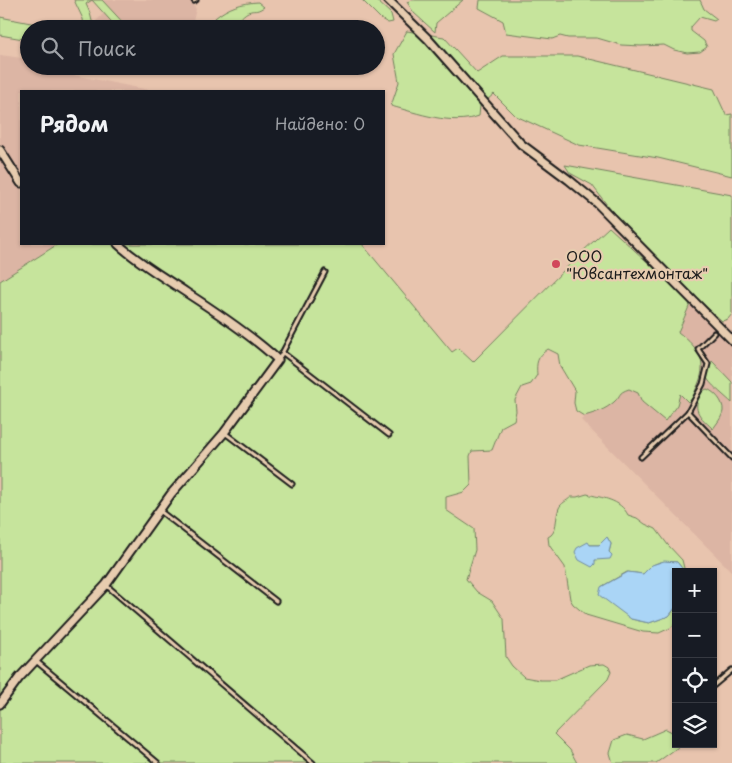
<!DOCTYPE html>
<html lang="ru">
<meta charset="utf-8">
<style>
:root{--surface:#171b24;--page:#20242c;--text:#f1f3f6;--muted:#9ea1a6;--line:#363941}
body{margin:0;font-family:"Playpen Sans",sans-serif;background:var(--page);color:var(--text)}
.controls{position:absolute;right:15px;bottom:15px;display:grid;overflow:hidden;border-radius:0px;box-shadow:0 1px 4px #0004}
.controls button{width:45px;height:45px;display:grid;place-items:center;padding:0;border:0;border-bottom:1px solid var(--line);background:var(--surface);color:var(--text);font:25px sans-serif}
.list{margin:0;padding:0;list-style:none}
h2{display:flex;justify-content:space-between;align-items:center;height:65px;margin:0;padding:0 20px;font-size:21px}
h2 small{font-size:16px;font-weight:400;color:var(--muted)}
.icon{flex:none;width:28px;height:28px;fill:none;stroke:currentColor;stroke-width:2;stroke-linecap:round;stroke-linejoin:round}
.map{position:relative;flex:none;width:732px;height:763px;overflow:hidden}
.search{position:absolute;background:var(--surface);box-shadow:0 1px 4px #0004;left:20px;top:20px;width:365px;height:55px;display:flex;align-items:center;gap:12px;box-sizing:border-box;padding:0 18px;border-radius:28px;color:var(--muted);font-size:19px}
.panel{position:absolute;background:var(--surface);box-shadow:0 1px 4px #0004;left:20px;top:90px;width:365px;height:155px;border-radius:0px}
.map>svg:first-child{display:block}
.built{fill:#dcb5a4}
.green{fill:#c6e49c;stroke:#71805c;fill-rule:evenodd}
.water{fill:#aad5f6;stroke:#718b9f}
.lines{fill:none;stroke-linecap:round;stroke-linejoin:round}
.service-casing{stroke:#1c1c1c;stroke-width:7}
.minor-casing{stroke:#1c1c1c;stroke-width:11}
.service{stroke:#e7ccaf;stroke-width:3}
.minor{stroke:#e7ccaf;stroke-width:7}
.poi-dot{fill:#d1495b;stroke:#e7ccaf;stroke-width:2}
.labels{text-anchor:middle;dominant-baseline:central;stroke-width:4.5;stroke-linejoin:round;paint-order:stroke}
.poi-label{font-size:15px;fill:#1c1c1c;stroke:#e7ccaf;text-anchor:start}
</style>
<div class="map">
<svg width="732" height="763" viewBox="0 0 732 763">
<rect width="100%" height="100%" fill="#e8c4ae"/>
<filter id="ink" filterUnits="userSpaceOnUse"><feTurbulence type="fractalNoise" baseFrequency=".02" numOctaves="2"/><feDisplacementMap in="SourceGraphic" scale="10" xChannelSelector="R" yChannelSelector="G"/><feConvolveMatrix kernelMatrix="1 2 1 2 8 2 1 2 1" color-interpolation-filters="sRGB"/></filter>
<g filter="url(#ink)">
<g class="built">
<path d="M 101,0 L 189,0 L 196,9 L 191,29 L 102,29 L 96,21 L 107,10 Z"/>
<path d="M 0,55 L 29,59 L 29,66 L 68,66 L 68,74 L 154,91 L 21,91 L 21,176 L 0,143 Z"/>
<path d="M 0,157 L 21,188 L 21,244 L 58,244 L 0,281 Z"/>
<path d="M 696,298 L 732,334 L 732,572 L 581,420 L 678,332 L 691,302 Z"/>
</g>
<g class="green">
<path d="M 74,0 L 102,0 L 129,29 L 118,29 L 92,0 L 86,4 L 90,13 L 94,29 L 84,29 L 83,19 Z"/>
<path d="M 362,0 L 376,0 L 391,14 L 393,22 L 388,23 L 381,19 Z"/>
<path d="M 412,0 L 463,0 L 436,23 L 435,32 L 414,13 L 407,2 Z"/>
<path d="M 480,0 L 700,0 L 704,9 L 717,19 L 714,21 L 700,17 L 691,27 L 691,31 L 704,41 L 707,47 L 700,52 L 687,53 L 674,50 L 664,45 L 641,46 L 621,45 L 597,38 L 568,38 L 560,36 L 552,39 L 506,33 L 503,21 L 479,8 Z"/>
<path d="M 258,2 L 264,7 C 255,13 255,9 248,12 C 242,15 236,23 235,29 L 217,29 L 215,18 C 228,7 242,3 258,2 Z"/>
<path d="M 0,17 L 41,25 C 49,22 59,22 65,29 L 29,29 L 29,40 L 0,35 Z"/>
<path d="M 407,31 L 444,37 L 477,73 L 503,56 L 577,56 L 714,89 L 726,115 L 732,114 L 732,176 L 658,158 L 579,145 L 516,116 L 494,94 L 480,106 L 479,116 C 451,126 418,113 391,106 L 399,82 L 394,54 Z"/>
<path d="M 565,165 L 732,195 L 732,314 L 728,319 L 722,321 L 649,254 L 616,217 L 592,185 L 570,173 Z"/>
<path d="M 609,227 L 691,302 L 678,332 C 700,349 709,363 696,389 C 694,394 693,399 688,402 L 680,394 L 677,405 L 665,421 L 642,402 L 638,393 L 629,389 C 617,393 622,395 614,402 C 605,410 595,413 584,416 L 576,411 L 574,403 L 575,391 L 560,366 L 558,354 L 548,349 C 537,357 536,362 537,375 L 531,384 L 522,387 L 515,400 L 516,411 L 514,420 L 501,427 L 492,450 L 472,451 L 470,456 L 471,485 L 464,492 L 446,497 L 446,510 L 474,529 L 475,550 L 466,579 L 477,592 L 492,601 L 504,619 L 506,657 L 512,666 L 524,677 L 540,680 L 555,680 L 589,665 L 604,664 L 609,667 L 611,672 L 608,679 L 554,734 L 570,750 L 577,763 L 0,763 L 0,281 L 58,244 L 362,244 L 452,352 L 458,348 L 473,362 L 582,252 Z"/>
<path d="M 712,361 L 732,382 L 732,403 C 727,398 707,382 707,377 C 707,372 710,366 712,361 Z"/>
<path d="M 707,389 C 715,392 724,402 723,411 C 722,418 716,424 713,429 C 703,419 692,412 699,398 C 701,393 702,391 707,389 Z"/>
<path d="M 587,494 C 602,498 620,499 628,515 L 637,518 L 645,524 L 656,529 L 668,545 L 682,560 L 685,572 L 677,562 C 660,561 655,561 643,574 L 627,572 L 601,587 L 631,619 L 649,623 L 669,616 L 676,607 L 676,623 L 670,628 L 659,633 L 643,632 L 586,615 L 573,604 L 570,599 L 565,567 L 549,545 L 548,537 C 558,533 555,517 559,508 C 561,503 567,501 571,497 L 577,497 ZM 607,537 L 611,544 L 609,552 L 595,560 L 594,564 L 590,545 L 599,545 Z"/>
<path d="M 666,729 L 676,734 L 676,744 L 681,745 L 656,763 L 613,763 L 610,753 L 614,740 L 627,735 L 643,739 Z"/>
</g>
<g class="water">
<path d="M 607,537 L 611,544 L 609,552 L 612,555 L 610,559 L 595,560 L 595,564 L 592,567 L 579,560 L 575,552 L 577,548 L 588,542 L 590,545 L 599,545 Z"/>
<path d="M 664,561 L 677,562 L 685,572 L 676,572 L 676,607 L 669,616 L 649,623 L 631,619 L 599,595 L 601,587 L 628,572 L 643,574 L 652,565 Z"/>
</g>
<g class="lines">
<defs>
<g id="service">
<path d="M 194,1 L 196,0"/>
<path d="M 714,333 L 698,349 L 708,364 L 703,384 L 688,412 L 732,458"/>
<path d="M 283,353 L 389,435"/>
<path d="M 279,359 L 325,272"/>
<path d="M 225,433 L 292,484"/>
<path d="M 641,457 L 688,412"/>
<path d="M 160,511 L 276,601"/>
<path d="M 107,586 L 313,763"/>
<path d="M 36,661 L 158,763"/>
<path d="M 713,686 L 732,670"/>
</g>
<g id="minor">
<path d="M 388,0 L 428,39 L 521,144 L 569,180 L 597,203 L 732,340"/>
<path d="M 0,150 L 21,183"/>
<path d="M 0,704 L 19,678 L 106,585 L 171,494 L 224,433 L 278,360 C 251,335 218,313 187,293 C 163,277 139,263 118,244"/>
</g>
</defs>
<use href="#service" class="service-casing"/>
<use href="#minor" class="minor-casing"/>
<use href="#service" class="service"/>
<use href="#minor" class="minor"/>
</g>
</g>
<circle class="poi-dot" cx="556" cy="264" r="5"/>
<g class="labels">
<g class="poi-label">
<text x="566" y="255">ООО<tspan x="566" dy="17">"Ювсантехмонтаж"</tspan></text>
</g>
</g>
</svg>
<div class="controls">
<button>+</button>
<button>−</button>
<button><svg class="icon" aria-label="locate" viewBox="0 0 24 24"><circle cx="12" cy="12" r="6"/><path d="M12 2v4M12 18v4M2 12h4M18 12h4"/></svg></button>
<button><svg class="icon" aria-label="layers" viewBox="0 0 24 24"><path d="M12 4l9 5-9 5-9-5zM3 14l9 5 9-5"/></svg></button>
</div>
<div class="search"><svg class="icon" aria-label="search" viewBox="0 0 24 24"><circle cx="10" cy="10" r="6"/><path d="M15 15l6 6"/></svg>Поиск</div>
<section class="panel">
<h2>Рядом<small>Найдено: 0</small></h2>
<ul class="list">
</ul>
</section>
</div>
